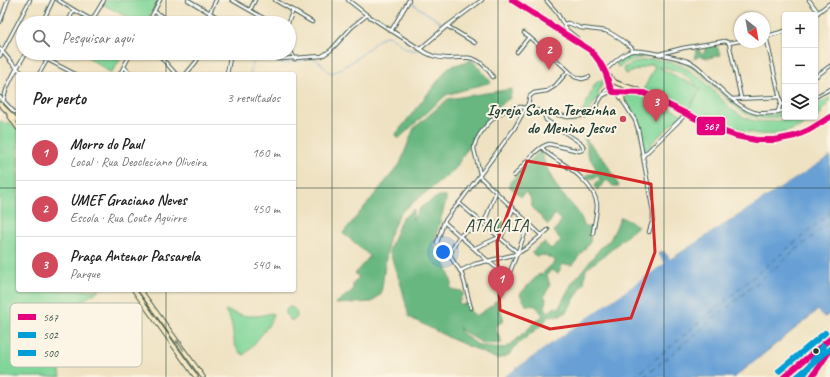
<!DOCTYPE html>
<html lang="pt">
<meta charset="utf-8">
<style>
:root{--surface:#fff;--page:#f6f6f6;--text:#222;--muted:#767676;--line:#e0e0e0;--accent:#d1495b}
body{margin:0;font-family:Caveat,sans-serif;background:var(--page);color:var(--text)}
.controls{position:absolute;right:12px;top:12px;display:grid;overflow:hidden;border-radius:4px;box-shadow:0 1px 3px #0004}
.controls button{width:36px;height:36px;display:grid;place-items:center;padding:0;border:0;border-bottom:1px solid var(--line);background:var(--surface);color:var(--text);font:20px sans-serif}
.compass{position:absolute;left:734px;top:12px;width:36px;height:36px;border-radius:50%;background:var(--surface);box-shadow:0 1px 3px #0004;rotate:149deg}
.you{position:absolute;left:443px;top:252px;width:14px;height:14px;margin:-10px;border:3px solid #fff;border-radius:50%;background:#1a73e8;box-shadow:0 0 0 6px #1a73e833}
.badge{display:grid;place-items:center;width:26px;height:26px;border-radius:50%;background:var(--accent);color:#fff;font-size:13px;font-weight:700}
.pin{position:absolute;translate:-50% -33px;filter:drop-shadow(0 1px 2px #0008)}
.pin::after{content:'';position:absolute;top:21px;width:14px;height:12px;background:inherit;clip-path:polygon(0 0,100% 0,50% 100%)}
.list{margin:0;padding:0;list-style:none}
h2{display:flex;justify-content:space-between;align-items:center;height:52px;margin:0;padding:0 16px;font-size:17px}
h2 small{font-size:13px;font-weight:400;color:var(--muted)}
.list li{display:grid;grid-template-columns:26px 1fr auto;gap:12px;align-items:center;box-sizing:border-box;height:56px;padding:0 16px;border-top:1px solid var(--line)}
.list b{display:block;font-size:15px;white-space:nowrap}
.list p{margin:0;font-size:13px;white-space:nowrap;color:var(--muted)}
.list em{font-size:13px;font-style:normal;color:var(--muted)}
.icon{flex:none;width:22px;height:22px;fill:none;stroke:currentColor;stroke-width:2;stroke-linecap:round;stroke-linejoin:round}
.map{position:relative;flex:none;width:830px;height:377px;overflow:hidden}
.search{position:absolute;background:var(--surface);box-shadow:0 1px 3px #0004;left:16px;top:16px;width:280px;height:44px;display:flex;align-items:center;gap:10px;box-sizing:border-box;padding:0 14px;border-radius:22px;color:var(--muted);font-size:15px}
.panel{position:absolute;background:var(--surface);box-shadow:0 1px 3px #0004;left:16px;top:72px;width:280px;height:220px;border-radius:4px}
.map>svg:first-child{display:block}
.green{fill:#80d699;stroke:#508a66;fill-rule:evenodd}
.forest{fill:#68b781;stroke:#447a5a}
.water{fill:#68a0d6;stroke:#446e85}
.pier{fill:#efe2c2}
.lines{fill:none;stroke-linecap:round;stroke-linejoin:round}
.stream{stroke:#68a0d6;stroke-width:1}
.ferry{stroke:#355b65;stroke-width:1;stroke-dasharray:5 4;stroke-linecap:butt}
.street-casing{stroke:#3e5649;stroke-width:4.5}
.secondary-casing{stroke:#3e5649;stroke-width:5.5}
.primary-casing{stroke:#3e5649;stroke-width:6}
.street{stroke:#fff;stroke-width:2.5}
.secondary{stroke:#f7e9c3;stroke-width:3.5}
.primary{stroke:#eac769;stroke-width:4}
.bus-1-casing{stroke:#fcf5e5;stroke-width:9}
.bus-2-casing{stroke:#fcf5e5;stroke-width:9}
.bus-3-casing{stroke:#fcf5e5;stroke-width:9}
.bus-1{stroke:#e5007d;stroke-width:6}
.bus-2{stroke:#009ed6;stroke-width:6}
.bus-3{stroke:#009ed6;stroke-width:6}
.oneway{stroke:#8b937c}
.marked{fill:none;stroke:#d62828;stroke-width:3;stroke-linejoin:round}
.grid{fill:none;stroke:#1f3d34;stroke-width:1;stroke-opacity:0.55}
.poi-dot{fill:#d1495b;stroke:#fcf5e5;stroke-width:1.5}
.bus-dot{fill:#1f3d34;stroke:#fcf5e5;stroke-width:1.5}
.labels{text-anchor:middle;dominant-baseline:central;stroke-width:4;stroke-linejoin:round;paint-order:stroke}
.poi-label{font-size:16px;font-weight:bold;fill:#1f3d34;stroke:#fcf5e5;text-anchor:end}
.quarter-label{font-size:18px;letter-spacing:1px;fill:#1f3d34;stroke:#fcf5e5}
.key{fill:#fcf5e5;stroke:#babeb0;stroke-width:1}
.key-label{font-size:11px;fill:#1f3d34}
.line-badge{stroke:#fcf5e5;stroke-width:1.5}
.badge-label{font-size:11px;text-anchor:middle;font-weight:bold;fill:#fff}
</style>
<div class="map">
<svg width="830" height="377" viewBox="0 0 830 377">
<rect width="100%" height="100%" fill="#fcf5e5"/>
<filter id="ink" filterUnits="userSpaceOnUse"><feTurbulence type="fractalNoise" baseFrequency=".025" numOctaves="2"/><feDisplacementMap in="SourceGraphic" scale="8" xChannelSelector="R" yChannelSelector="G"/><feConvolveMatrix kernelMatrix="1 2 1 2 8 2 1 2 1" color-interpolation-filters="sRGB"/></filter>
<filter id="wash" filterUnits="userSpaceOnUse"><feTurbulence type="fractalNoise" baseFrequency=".012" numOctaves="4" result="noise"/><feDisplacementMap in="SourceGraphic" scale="16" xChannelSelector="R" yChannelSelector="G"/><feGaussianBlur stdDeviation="0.9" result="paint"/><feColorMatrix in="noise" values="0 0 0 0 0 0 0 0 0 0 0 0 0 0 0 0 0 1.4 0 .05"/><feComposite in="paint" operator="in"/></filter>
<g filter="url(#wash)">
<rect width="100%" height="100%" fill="#efe2c2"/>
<g class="green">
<path d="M 107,0 L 158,0 L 146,23 L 139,23 L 104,5 Z"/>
<path d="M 82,53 L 125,53 L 111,73 Z"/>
<path d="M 629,54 L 659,56 C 642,56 633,59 618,67 L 616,63 Z"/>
<path d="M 652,59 C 684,61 699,76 720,97 C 729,107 738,116 752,120 C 761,122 772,122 782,120 C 785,119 788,117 791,117 C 798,116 807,117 815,117 L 815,105 L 830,98 L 830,102 L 821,111 L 822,114 C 793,133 770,141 735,128 L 734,131 L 712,123 L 688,111 L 700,89 L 700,88 L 688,111 L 644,89 L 655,66 L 651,64 L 626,74 L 623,68 L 639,61 ZM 658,67 C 673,67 689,76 698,87 Z"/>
<path d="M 675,60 L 688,63 L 693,65 C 712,80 733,110 757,114 C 767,116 776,114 785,112 L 785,115 C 742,129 728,96 700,73 C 692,67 684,64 675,60 Z"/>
<path d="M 602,79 L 603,82 L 598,94 L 599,96 L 588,112 L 586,114 L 586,118 L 581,118 L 581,115 L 595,84 Z"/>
<path d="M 637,94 C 648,95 671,109 683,115 L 682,118 L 678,118 L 651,144 L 652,147 L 644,153 L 639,124 L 624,98 L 626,95 Z"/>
<path d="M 0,121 L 9,124 L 12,122 L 18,131 L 18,290 L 100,290 L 51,319 L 50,321 L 61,377 L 0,377 Z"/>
<path d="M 289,307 C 295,307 297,312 297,317 L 294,320 L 290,320 L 286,314 L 286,310 Z"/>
<path d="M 226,310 C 240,317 256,318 271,313 L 273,314 C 273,324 251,347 244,355 C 232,348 234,337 232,326 C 231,320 228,315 225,311 Z"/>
</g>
<g class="forest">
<path d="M 708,45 L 716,45 L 721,55 L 708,58 L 700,56 L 694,59 L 697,48 L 702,54 L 705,52 L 705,48 Z"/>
<path d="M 472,60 L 491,82 L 446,95 L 398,139 L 396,134 L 449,67 Z"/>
<path d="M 512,89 L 510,98 L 492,111 L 468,147 L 455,169 L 400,213 L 389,236 L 381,294 L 372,302 L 335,304 L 353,290 L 353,284 L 359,277 L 355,274 L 370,256 L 343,233 L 400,164 L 414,128 L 448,99 Z"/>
<path d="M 583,135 L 599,155 L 604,159 L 619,186 L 613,186 L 607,180 L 597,190 L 595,185 L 598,181 L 600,180 L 599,176 L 589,179 L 585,177 L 588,174 L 593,174 L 596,168 L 591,160 L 587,153 L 587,146 Z"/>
<path d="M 542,149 L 545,154 L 543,158 C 547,169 552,180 559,190 C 568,202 580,210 584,225 L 591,228 L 590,242 L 572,265 L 563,264 L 558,273 L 551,270 L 547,275 L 550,286 L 544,296 L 546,298 L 545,308 L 549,312 L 555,307 L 558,309 L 572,283 L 603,245 L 610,240 L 621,217 L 638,226 L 606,254 L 586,269 L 584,283 L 567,311 L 560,316 L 548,316 L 544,323 L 513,348 L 509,355 L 497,359 L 450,338 L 409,317 L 402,288 L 389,250 L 401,220 L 414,209 L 412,220 L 421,207 L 439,196 L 446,196 L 446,201 L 435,238 L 434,244 C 442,257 448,269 452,284 L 450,286 L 453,290 L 462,291 L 463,295 L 460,298 L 461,300 L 458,302 L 461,305 L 468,303 L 470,311 L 476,316 L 493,305 L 495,301 L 497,301 L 504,320 L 495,327 L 502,343 L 484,344 L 461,330 L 459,327 L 461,332 L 479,346 L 506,348 L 515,341 L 543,315 L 536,306 L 526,305 L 520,294 L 538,275 L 542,274 L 556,261 L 545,255 L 536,256 L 532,253 L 538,246 L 545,243 L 551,249 L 561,240 L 554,232 L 561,221 L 555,214 L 548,225 L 532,207 L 530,197 L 525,192 L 521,197 L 509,186 L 510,182 Z"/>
<path d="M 489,220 L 496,222 L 499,220 L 505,223 L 501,234 L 487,223 Z"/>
</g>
<path class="water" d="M 830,156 L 830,314 L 824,317 L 818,310 L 735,377 L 504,377 L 664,263 L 658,254 C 663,248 667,255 670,259 Z"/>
<g class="pier">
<path d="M 830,154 L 830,156 L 670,259 L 665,251 L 668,252 L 671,256 Z"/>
<path d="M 658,254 L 665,263 L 504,377 L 502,377 L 503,375 L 662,262 L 657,255 Z"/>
</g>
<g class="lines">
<g class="stream">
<path d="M 410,2 L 446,26"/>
<path d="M 250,74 C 252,70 252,62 256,59 C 264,54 272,62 280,63 C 293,64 303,59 315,59 C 322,62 325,71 332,73 C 342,69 352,62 361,55 C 367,51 379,37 386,36 C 397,35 401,53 418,50"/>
</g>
<g class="ferry">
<path d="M 634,377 L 830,213"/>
<path d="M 644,377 L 830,222"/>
</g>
</g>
</g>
<g filter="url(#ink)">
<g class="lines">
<defs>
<g id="street">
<path d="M 58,0 L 74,10 L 92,20 L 104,0"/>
<path d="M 188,0 L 227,23"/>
<path d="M 232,0 L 272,23"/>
<path d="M 275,0 L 312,22"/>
<path d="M 348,0 L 367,15 L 420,49 C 430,57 440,59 453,58 C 462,58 470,56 478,61 C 484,64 489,71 493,77"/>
<path d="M 546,0 L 557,13 L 567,30 L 577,38 L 579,42"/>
<path d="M 809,0 L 818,12"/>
<path d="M 250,10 L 255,0"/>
<path d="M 155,12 L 173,23"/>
<path d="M 815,15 L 830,3"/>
<path d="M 0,22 L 8,0"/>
<path d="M 42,23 L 53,0"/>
<path d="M 67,23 L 74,10"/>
<path d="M 148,23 L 160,0"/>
<path d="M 206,23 L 210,12 L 216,0"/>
<path d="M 288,23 L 293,10"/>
<path d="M 564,24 L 568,23 L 581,28 L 606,31 C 616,35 624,42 632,48 L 632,51"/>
<path d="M 447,26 L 475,43"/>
<path d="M 391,31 L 409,0"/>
<path d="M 766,36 L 781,103 L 778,111"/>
<path d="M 529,37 L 561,64 L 575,77 L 582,79 L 589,77"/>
<path d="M 764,37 L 785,31"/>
<path d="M 729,43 L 741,98"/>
<path d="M 289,48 L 295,59"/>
<path d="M 0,49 L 2,51 L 11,62 L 23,74"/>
<path d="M 420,49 L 447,26 L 482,0"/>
<path d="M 517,52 L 529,37 L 524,33"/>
<path d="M 157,53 L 176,74"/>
<path d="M 267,53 L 277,59 L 281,59 L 322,56 L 331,50 L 352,27 L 367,15"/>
<path d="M 659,54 L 683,48 L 725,41 L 729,43 L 740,41"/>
<path d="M 0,56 L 30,0"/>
<path d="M 48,60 L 75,74"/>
<path d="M 124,67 L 131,74"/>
<path d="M 605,71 C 611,65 621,55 629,52 C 634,49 647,52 653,53 C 664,55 682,58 692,63 C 698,66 703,72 708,77 C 721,89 740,110 758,113 C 767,114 776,113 785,110"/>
<path d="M 39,74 L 51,53"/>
<path d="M 120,74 L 131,53"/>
<path d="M 186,74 L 196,62 L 201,53"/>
<path d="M 227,74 L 231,53"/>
<path d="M 815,77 L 830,66"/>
<path d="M 617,92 L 635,120 L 638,129 L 653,212 L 653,219 L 649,232"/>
<path d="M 604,95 L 608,93 L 614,92"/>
<path d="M 0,97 L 14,112 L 18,112"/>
<path d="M 815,97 L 830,89"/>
<path d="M 732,99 L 780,97"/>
<path d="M 3,101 C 5,97 5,92 7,88 C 12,76 19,64 26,53"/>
<path d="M 781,103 L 785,106"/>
<path d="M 586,116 C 594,113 598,102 603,95 C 604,92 607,89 610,87"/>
<path d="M 542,147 C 545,153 553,157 559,161 C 572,169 596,187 597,205 C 597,214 594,224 593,233"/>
<path d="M 643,156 L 686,114"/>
<path d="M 480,174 L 474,149 C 474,143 477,139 480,134 C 489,120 504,107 521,107 L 568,117 L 581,116"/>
<path d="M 479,176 L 541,235"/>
<path d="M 514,176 C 523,166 536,147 549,144 L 579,151 L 582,150 L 584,148 L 582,144 L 546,120 L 545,117 L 546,112"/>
<path d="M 459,203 L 518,253"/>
<path d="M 444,222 L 488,261 L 508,277 L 529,223"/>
<path d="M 437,243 L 444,222 L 452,211 L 459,203 L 514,129 L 528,104 L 530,96 L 534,93 L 547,91 L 555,86 L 568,71"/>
<path d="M 475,248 L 502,236 L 513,209"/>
<path d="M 460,271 L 475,264 L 513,255 L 520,252 L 525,249 L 548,230"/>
<path d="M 471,308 C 468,298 465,281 461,272 C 458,267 452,261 451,256 C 450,252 457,239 460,236 C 466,229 478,229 484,223 L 496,192"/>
</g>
<g id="secondary">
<path d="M 512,0 L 590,50 C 598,58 604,69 608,79 C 610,83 609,91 614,92 C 617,92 619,91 621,91 C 627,91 633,91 639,92"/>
<path d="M 605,71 C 608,75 611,79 615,82 C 622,86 631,87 638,90 C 644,92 649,95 655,98 C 696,119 748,152 795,136 C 808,132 819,124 830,117"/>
<path d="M 623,101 C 621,95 625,94 630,92"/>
<path d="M 0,104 L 8,112 L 18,121"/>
<path d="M 9,115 L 18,128"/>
<path d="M 134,290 L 196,377"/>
<path d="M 140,290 L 203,377"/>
</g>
<g id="primary">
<path d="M 784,377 L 830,339"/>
<path d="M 812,377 L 830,350"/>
</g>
</defs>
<use href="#street" class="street-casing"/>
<use href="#secondary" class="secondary-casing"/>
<use href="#primary" class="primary-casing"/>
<use href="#street" class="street"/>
<use href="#secondary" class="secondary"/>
<use href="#primary" class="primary"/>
<defs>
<g id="bus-1">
<path d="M 512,0 L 590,50 C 597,57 602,65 606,74 C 608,80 609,87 613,92 L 644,93 L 717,129 L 736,136 L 756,140 L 775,140 L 795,136 L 809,130 L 830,117"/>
<path d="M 784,377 L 830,339"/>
<path d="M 812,377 L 830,350"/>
</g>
<path id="bus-2" d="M 797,377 L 830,349"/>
<g id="bus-3">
<path d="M 779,371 L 825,333"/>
<path d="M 805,373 L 823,346"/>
</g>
</defs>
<use href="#bus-1" class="bus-1-casing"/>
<use href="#bus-2" class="bus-2-casing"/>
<use href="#bus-3" class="bus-3-casing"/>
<use href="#bus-1" class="bus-1"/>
<use href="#bus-2" class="bus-2"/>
<use href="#bus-3" class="bus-3"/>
</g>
<defs><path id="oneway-shaft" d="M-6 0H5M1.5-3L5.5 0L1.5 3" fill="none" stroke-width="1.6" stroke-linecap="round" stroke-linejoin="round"/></defs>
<use class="oneway" href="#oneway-shaft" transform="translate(180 345) rotate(-126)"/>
</g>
<path class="marked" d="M 527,161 L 599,173 L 651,184 L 655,252 L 631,318 L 550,329 L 500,310 L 497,242 Z"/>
<path class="grid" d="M 166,0 L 166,23M 332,0 L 332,377M 498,0 L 498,377M 664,0 L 664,377M 166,53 L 166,74M 0,188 L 18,188M 294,188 L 830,188M 166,290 L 166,377"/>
<circle class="poi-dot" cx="623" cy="119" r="4"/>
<circle class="bus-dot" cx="816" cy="351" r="3.5"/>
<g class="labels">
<g class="poi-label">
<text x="615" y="110">Igreja Santa Terezinha<tspan x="615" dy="18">do Menino Jesus</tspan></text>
</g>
<g class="quarter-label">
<text x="497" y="225">ATALAIA</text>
</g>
</g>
<rect x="10" y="303" width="132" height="64" rx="6" class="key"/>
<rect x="18" y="314" width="18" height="6" fill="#e5007d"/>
<rect x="18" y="332" width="18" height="6" fill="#009ed6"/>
<rect x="18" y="350" width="18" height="6" fill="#009ed6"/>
<g class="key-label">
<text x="43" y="321">567</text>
<text x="43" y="339">502</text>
<text x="43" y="357">500</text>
</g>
<rect class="line-badge" x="696" y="116" width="30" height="20" rx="4" fill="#e5007d"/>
<g class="badge-label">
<text x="711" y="130">567</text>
</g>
</svg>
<div class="controls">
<button>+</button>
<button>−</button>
<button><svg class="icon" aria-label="layers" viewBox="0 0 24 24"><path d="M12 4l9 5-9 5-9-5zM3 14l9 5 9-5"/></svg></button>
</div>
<svg class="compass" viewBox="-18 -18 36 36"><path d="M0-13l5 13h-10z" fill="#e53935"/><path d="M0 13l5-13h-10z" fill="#767676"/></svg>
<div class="you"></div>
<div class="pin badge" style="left:501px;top:299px">1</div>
<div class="pin badge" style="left:549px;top:70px">2</div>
<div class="pin badge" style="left:656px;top:122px">3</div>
<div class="search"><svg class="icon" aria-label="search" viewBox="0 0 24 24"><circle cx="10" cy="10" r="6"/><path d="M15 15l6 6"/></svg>Pesquisar aqui</div>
<section class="panel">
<h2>Por perto<small>3 resultados</small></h2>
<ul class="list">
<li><span class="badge">1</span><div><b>Morro do Paul</b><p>Local · Rua Deocleciano Oliveira</p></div><em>160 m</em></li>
<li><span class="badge">2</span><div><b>UMEF Graciano Neves</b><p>Escola · Rua Couto Aguirre</p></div><em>450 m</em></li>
<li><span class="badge">3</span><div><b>Praça Antenor Passarela</b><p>Parque</p></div><em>540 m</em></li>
</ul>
</section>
</div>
